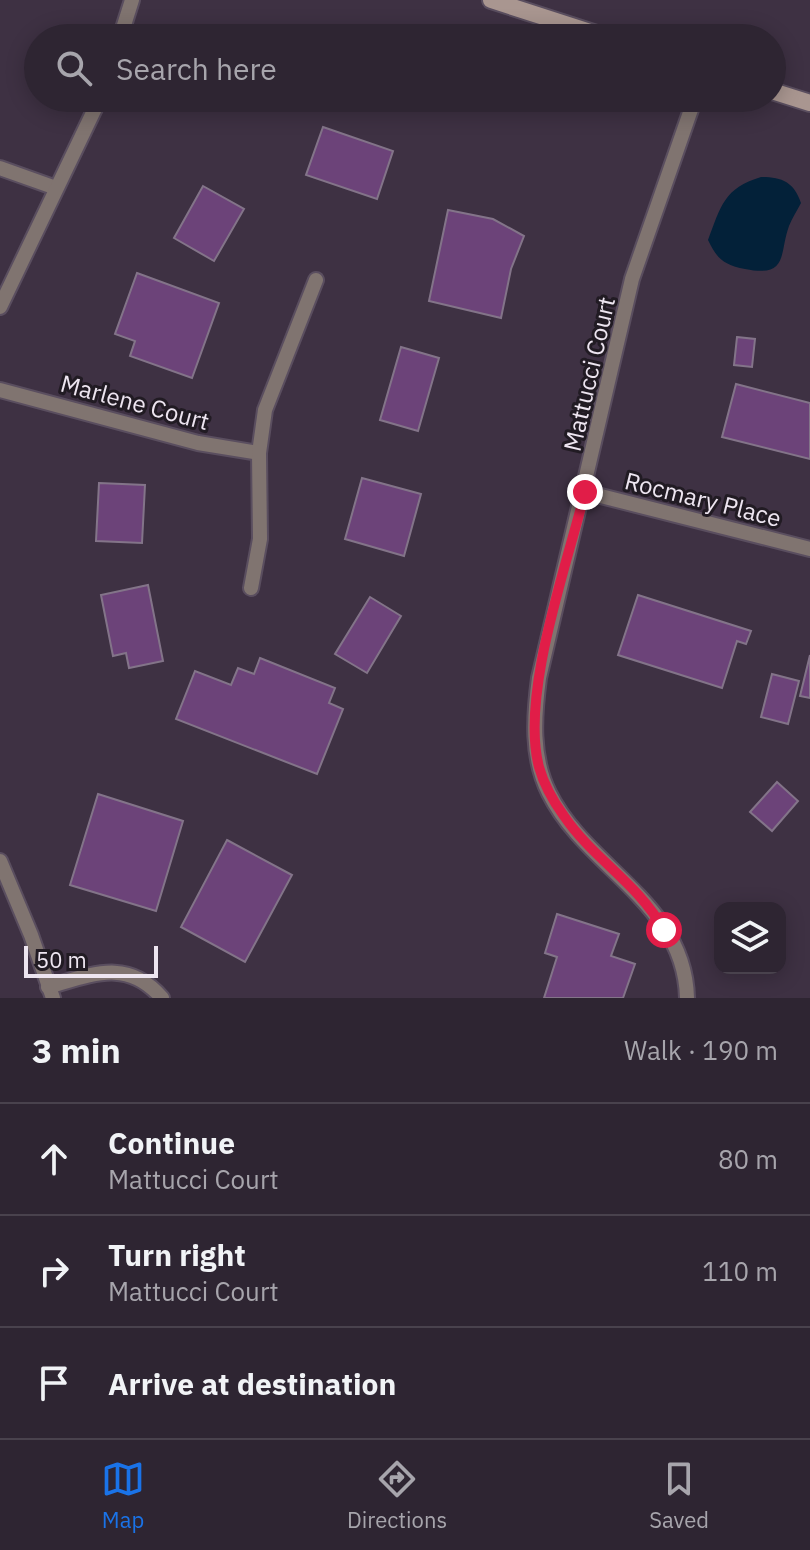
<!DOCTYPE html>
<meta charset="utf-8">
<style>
:root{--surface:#2e2532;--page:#362d3a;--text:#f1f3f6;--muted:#a7a5ac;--line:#49424d;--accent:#1a73e8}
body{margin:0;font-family:"IBM Plex Sans",sans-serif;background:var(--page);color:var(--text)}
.controls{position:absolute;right:24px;bottom:24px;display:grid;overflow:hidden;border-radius:16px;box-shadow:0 4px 20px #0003}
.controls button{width:72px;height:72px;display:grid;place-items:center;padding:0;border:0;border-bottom:2px solid var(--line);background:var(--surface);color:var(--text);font:40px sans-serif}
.scale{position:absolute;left:24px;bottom:20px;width:134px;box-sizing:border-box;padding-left:8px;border:4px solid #ede5f0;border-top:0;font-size:22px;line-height:28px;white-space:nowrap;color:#ede5f0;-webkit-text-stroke:6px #211b23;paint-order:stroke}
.stop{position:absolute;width:24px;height:24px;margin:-18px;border:6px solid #e11d48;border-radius:50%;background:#fff}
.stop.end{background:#e11d48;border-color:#fff;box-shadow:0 2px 8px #0008}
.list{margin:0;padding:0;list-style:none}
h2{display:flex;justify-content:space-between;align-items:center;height:104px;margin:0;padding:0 32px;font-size:34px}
h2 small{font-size:26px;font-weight:400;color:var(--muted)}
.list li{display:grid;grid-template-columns:52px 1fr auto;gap:24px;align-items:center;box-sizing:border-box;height:112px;padding:0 32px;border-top:2px solid var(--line)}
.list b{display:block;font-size:30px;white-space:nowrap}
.list p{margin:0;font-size:26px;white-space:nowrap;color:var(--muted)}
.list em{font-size:26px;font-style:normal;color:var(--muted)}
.icon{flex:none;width:44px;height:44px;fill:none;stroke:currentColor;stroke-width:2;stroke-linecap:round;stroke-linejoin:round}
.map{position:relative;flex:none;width:810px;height:998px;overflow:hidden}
.search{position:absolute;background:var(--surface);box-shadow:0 4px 20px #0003;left:24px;right:24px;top:24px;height:88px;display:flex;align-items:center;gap:20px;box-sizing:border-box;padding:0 28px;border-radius:44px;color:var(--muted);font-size:30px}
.sheet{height:440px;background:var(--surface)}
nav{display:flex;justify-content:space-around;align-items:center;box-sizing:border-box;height:112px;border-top:2px solid var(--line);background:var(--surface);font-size:22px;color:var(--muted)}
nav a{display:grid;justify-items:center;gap:4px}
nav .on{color:var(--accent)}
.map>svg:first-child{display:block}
.water{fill:#032139}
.building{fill:#6c4379;stroke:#837489;stroke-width:2}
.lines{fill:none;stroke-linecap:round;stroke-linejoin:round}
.street-casing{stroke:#5a4e5f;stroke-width:18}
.secondary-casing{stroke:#5a4e5f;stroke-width:20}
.street{stroke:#807470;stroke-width:14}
.secondary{stroke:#a99690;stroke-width:16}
.route{stroke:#e11d48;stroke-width:10}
.labels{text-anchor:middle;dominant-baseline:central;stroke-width:6;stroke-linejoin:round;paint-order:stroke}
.street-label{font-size:24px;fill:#ede5f0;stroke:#211b23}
</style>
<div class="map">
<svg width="810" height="998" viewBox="0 0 810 998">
<rect width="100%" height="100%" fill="#3e3143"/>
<path class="water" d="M 761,177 C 782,177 794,182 801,203 C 797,211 792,218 789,226 C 779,253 789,278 745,269 C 724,265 717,259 708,240 C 721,206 724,188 761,177 Z"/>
<g class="building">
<path d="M 323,127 L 393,151 L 377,199 L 306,175 Z"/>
<path d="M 203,186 L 244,209 L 214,261 L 174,238 Z"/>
<path d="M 448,210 L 493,219 L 524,236 L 511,269 L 501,318 L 429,301 Z"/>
<path d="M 137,273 L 219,303 L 192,378 L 130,356 L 135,341 L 115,334 Z"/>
<path d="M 737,337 L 755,339 L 752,367 L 734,365 Z"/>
<path d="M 401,347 L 439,358 L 418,431 L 380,420 Z"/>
<path d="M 736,384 L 810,403 L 810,459 L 722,437 Z"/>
<path d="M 362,478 L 421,494 L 404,556 L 345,539 Z"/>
<path d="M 99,483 L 145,485 L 142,543 L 96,541 Z"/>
<path d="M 148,585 L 163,661 L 129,668 L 126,653 L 113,656 L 101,595 Z"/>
<path d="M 638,595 L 751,631 L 746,644 L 737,641 L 722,688 L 618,655 Z"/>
<path d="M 370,597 L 401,616 L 367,673 L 335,654 Z"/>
<path d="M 810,655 L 810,698 L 800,696 Z"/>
<path d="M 260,658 L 335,688 L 329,703 L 343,709 L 317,774 L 176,719 L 195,671 L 231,685 L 238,668 L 254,674 Z"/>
<path d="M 772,674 L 799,681 L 788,724 L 761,717 Z"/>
<path d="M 777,782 L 798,801 L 772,831 L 750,812 Z"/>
<path d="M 98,794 L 183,821 L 156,911 L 70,885 Z"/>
<path d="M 227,840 L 292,875 L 245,962 L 181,927 Z"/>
<path d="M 557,914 L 619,934 L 611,956 L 635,964 L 623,998 L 544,998 L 557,957 L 545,953 Z"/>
</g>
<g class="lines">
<defs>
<g id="street">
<path d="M 120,38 L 132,0"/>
<path d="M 0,168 L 56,188"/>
<path d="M 0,307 L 100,98"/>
<path d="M 0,390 L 198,443 L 259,453"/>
<path d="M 585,492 L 810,549"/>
<path d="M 251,588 L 260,539 L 259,453 L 265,410 L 316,280"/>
<path d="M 0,861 L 31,935 L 53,998"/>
<path d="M 48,987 C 93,974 128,958 162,998"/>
<path d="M 687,998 C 685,903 586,868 549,793 C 531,757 534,716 539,678 L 632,279 L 695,98"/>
</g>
<g id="secondary">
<path d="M 491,0 L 609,38"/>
<path d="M 772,91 L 810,103"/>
</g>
</defs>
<use href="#street" class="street-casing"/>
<use href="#secondary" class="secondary-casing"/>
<use href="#street" class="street"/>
<use href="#secondary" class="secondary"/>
</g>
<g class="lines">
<path class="route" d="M 585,492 C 567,565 520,695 539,767 C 544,785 553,801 564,816 C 594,860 637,882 664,930"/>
</g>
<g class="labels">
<g class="street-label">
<text transform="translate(589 374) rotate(-77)">Mattucci Court</text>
<text transform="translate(135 402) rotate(15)">Marlene Court</text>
<text transform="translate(703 499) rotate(14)">Rocmary Place</text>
</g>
</g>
</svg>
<div class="controls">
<button><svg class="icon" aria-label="layers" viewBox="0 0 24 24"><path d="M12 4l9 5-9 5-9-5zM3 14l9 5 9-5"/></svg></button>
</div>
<div class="scale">50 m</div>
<div class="stop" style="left:664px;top:930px"></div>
<div class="stop end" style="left:585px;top:492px"></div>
<div class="search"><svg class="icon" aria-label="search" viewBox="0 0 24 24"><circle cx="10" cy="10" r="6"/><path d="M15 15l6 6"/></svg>Search here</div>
</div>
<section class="sheet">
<h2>3 min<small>Walk · 190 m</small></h2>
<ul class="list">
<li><svg class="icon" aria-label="ahead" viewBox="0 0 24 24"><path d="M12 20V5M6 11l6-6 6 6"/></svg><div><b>Continue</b><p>Mattucci Court</p></div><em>80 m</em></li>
<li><svg class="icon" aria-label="right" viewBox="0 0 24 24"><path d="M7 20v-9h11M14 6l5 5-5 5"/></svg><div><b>Turn right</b><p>Mattucci Court</p></div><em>110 m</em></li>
<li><svg class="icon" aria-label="arrive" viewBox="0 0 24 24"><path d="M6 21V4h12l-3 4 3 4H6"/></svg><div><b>Arrive at destination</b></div></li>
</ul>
</section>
<nav>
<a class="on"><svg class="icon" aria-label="map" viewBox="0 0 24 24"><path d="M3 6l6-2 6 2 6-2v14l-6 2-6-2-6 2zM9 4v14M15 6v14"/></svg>Map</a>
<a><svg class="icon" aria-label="directions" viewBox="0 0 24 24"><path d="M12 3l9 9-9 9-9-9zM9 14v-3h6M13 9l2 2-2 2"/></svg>Directions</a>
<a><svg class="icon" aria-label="saved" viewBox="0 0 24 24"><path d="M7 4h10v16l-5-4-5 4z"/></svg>Saved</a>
</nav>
